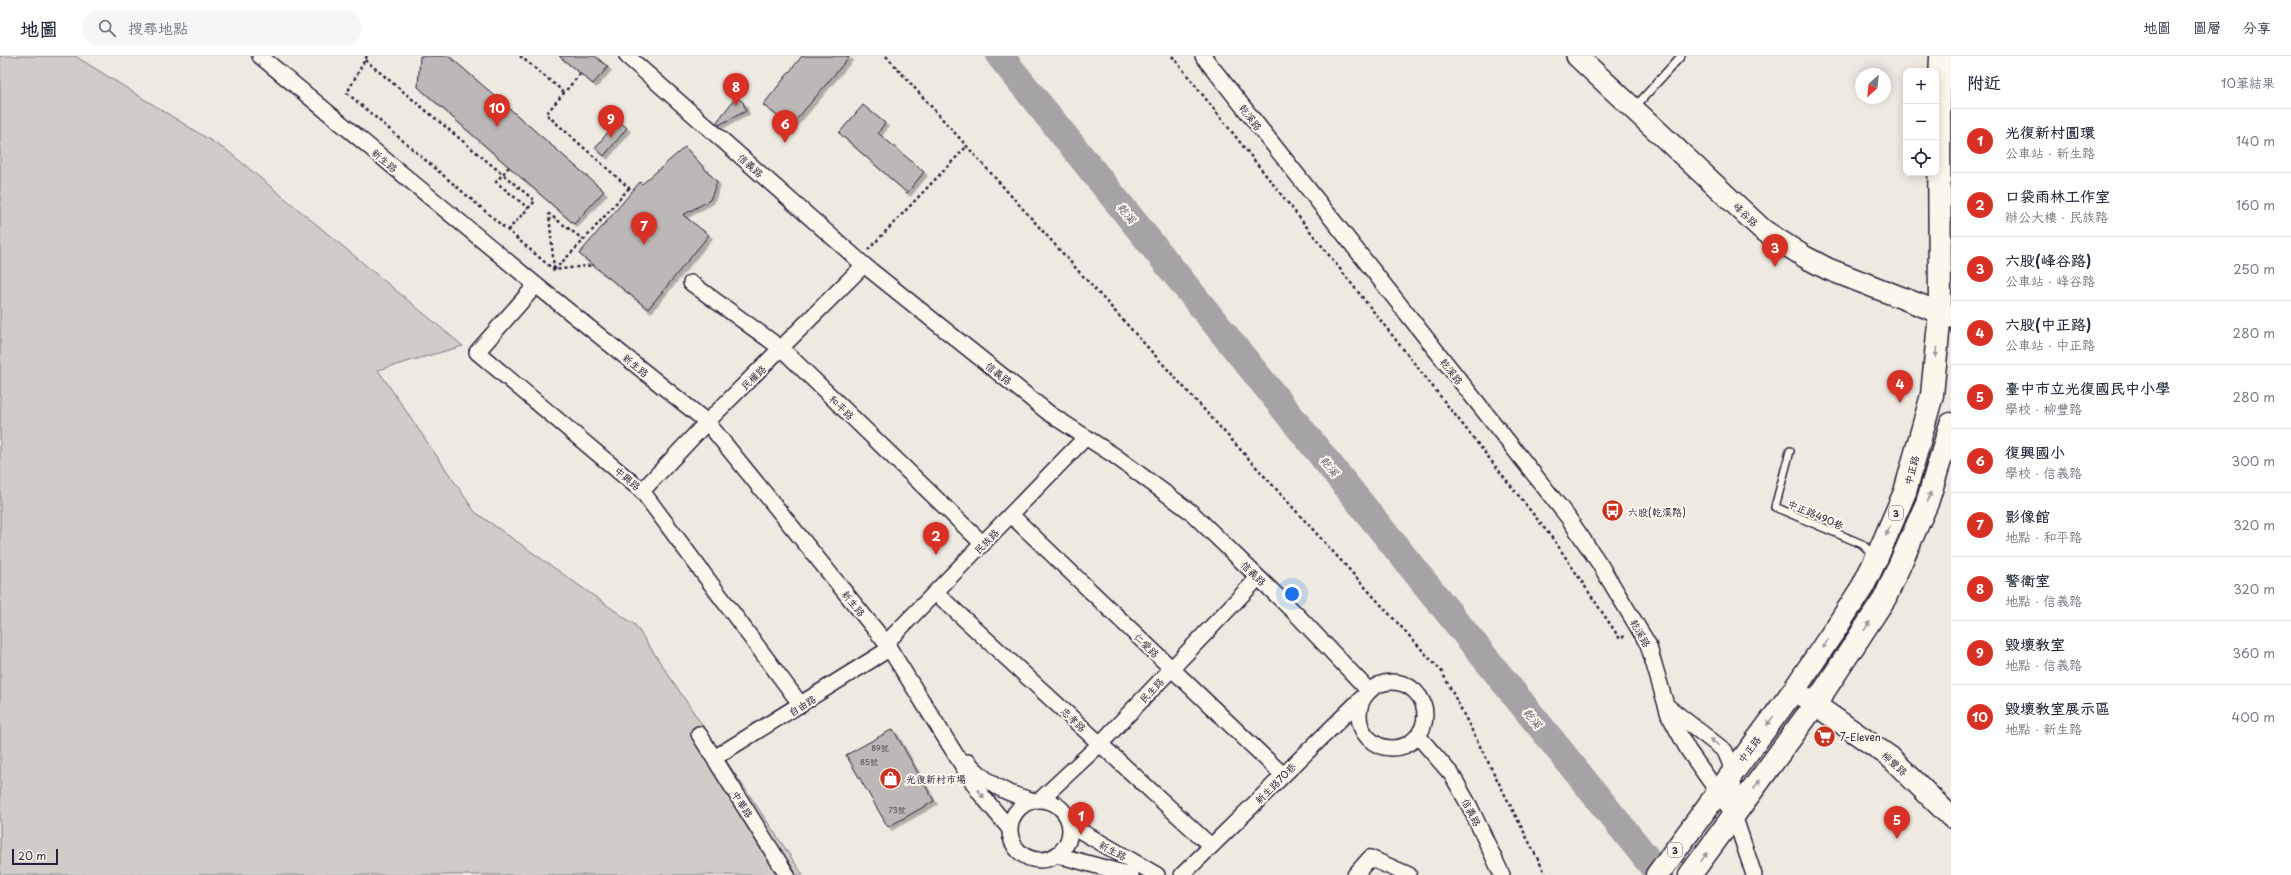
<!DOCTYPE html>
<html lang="zh-TW">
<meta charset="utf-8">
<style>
:root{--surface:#fff;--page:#f6f6f7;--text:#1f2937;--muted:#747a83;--line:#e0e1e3;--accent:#d93025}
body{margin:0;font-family:"Playpen Sans","LXGW WenKai TC",sans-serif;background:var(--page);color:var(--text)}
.controls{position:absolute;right:12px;top:12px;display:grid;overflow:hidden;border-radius:8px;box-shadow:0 2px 10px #0003}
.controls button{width:36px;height:36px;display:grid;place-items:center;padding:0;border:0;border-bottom:1px solid var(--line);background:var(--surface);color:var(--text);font:20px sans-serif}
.compass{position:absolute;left:1855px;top:12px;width:36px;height:36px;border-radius:50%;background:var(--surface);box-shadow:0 2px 10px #0003;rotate:207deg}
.scale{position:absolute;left:12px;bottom:10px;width:46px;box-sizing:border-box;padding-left:4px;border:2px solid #22223b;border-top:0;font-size:11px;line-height:14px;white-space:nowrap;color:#22223b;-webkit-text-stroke:3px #fbf7ec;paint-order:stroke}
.you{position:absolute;left:1292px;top:538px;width:14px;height:14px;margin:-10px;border:3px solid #fff;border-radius:50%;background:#1a73e8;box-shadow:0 0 0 6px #1a73e833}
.badge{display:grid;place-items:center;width:26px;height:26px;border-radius:50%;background:var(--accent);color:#fff;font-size:13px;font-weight:700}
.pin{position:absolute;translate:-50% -33px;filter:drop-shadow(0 1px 2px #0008)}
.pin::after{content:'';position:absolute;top:21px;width:14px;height:12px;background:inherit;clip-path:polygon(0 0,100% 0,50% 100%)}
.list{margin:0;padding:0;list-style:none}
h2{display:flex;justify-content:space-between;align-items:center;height:52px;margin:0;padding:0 16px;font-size:17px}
h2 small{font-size:13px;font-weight:400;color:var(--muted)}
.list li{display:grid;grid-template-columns:26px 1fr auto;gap:12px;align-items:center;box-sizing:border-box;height:64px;padding:0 16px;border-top:1px solid var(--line)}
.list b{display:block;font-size:15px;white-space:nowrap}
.list p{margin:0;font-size:13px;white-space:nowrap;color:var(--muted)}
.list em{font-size:13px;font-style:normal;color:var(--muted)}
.icon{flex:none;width:22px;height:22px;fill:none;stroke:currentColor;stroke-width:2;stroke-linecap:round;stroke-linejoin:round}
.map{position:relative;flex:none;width:1951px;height:819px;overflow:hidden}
header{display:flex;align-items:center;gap:24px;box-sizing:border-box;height:56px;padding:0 20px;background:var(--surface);border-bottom:1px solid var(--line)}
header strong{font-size:19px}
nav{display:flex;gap:22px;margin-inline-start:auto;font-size:14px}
.search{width:280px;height:36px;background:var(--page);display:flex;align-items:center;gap:10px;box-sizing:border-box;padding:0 14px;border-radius:22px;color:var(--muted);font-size:15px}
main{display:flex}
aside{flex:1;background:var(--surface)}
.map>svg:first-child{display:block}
.green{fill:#d0cdc9;stroke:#797882}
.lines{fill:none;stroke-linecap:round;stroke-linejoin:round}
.river{stroke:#a6a3a7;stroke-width:28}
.building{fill:#bcb8b8;stroke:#22223b;filter:url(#shadow)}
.lane-casing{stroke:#22223b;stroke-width:10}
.street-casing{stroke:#22223b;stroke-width:18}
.secondary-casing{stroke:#22223b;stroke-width:24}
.primary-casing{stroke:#22223b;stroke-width:25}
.path{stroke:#22223b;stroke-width:2.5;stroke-dasharray:3 3;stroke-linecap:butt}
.lane{stroke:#fbf7ec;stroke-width:7}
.street{stroke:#fbf7ec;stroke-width:15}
.secondary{stroke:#fbf7ec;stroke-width:21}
.primary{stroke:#fbf7ec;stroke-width:22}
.path-bridge{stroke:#22223b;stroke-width:2.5;stroke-dasharray:3 3;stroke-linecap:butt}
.oneway{fill:#99979c}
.labels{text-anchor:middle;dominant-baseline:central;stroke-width:4;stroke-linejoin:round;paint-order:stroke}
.number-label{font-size:8px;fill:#48485a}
.shield{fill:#fbf7ec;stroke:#636270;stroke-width:1}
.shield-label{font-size:9px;font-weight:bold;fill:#22223b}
.street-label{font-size:10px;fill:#22223b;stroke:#fbf7ec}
.poi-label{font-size:10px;fill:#22223b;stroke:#fbf7ec;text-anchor:start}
.water-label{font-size:11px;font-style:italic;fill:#575666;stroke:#fbf7ec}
</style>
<header>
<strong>地圖</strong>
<div class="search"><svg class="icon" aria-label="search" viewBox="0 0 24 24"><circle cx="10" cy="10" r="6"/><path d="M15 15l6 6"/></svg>搜尋地點</div>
<nav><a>地圖</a><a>圖層</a><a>分享</a></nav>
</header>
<main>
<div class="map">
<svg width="1951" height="819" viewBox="0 0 1951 819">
<defs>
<filter id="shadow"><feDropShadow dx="3.5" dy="3.5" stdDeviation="0" flood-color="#0004"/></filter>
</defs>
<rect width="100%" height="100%" fill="#eeeae2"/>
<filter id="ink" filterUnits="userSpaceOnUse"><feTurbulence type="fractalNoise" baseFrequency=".025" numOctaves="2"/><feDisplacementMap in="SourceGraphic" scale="8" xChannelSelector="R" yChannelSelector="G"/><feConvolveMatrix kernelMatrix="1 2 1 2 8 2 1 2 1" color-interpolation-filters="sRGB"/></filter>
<g filter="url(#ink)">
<path class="green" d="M 0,0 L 75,0 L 229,96 L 463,290 L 378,314 L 475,456 L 635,569 L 803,819 L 0,819 Z"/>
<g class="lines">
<path class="river" d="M 1000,0 L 1660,819"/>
</g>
<g class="building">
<path d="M 420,0 L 449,0 L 604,135 L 574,168 L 418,31 Z"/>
<path d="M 559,0 L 595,0 L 608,11 L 593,28 Z"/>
<path d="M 802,0 L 850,0 L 791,70 L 763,49 Z"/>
<path d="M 736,41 L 743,46 L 746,55 L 719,69 L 716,67 Z"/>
<path d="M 863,49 L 885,67 L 878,77 L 924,116 L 907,137 L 839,77 Z"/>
<path d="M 618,64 L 627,72 L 604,100 L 595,92 Z"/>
<path d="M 685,91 L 717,126 L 710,144 L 683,159 L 709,179 L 648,253 L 579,198 L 640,126 L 642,128 Z"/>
<path d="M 893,673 L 934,745 L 888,771 L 846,699 Z"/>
</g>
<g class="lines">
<defs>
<g id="lane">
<path d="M 1635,51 L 1681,0"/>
<path d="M 1790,395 L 1775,451 L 1862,488 L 1874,499"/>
</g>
<g id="street">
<path d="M 260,0 L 536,229 L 707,366 L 886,587 L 979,736 L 1009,772"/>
<path d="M 627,0 L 864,209 L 1050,358 L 1115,400 L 1191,456 L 1298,560 L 1369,635 L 1182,819"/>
<path d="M 1203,0 L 1567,460 L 1599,507 L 1648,588 L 1669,659 L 1688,694 L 1734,759 L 1754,819"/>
<path d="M 691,227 L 782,293 L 983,488"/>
<path d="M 536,229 L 477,296 L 642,435 L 801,649"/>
<path d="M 642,435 L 707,366 L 864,209"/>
<path d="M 1011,459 L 1283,719"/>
<path d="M 936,537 L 1211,790"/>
<path d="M 886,587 L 1086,381"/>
<circle cx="1392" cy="659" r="33"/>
<path d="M 1667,650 L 1725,695 L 1733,714 L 1734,759"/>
<path d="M 699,678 L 787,819"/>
<path d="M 1418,680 L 1452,719 L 1470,751 L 1502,819"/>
<path d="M 714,702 L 889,593"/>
<path d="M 968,706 C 988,728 1002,736 1031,744"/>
<path d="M 1041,743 L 1100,688 L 1258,522"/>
<circle cx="1040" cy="774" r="30"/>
<path d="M 1070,769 L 1157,819"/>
<path d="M 1057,799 L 1131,819"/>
<path d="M 1355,819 L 1370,802 L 1409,819"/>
</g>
<g id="secondary">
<path d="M 1577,0 L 1763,174 L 1805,201 L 1828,213 L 1951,261"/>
<path d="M 1794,634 L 1890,701 L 1951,761"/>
</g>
<g id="primary">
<path d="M 1657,819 L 1794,634 L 1836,572 L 1863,530 L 1877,501 L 1905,436 L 1932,339 L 1940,257 L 1939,49 L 1941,0"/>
<path d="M 1690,819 L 1814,650 L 1885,542 L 1927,447 L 1951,368"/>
</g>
</defs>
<use href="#lane" class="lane-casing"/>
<use href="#street" class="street-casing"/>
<use href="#secondary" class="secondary-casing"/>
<use href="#primary" class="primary-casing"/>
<g class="path">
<path d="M 367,0 L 347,37 L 554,214 L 594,209"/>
<path d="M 520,0 L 564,36"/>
<path d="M 886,0 L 1083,220 L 1442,616 L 1546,819"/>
<path d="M 1172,0 L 1556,487 L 1620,583 L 1626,579"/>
<path d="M 365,4 L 535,145 L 508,174"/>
<path d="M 580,18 L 546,58 L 629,132 L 631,136"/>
<path d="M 868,194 L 967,90"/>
<path d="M 554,213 L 549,158 L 584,184"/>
<path d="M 554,214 L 584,184 L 629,132"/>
</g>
<use href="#lane" class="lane"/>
<use href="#street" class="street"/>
<use href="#secondary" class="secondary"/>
<use href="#primary" class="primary"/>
<path class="path-bridge" d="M 509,111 L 496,126 L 528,152"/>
</g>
<defs><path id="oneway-solid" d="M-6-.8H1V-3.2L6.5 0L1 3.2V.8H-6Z"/></defs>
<g class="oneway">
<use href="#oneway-solid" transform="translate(1936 296) rotate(96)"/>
<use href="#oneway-solid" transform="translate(1929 441) rotate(-73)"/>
<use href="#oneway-solid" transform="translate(1888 475) rotate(113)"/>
<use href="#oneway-solid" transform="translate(1867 570) rotate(-58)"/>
<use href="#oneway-solid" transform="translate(1825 588) rotate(124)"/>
<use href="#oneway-solid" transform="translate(1770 665) rotate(126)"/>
<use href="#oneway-solid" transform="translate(1714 686) rotate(-142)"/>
<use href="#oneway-solid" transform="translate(1757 728) rotate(-54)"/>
<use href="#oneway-solid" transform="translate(981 738) rotate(53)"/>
<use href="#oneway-solid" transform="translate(1704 801) rotate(-55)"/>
</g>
</g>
<defs>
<symbol id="bus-disc" viewBox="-11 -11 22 22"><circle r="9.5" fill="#c8321e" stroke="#fbf7ec"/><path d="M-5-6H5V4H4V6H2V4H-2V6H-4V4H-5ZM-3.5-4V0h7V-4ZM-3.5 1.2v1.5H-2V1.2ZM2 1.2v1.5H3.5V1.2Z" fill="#fff"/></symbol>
<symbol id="supermarket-disc" viewBox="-11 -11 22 22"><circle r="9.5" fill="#c8321e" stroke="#fbf7ec"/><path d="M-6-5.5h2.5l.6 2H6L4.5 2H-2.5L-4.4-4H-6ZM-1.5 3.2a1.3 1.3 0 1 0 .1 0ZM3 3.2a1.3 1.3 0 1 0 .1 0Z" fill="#fff"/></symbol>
<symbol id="shop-disc" viewBox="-11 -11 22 22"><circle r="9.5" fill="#c8321e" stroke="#fbf7ec"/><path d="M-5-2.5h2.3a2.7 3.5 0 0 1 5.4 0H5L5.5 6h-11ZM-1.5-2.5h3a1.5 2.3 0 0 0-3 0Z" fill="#fff"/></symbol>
</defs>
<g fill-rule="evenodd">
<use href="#bus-disc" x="1600" y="442" width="25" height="25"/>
<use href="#supermarket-disc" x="1812" y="668" width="25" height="25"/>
<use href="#shop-disc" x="878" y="710" width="25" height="25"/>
</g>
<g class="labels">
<g class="number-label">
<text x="880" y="692">89號</text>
<text x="869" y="706">85號</text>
<text x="897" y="754">73號</text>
</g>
<g class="shield">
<rect x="1889" y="450" width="14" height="14" rx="3"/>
<rect x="1668" y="787" width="14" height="14" rx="3"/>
</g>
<g class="shield-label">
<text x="1896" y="457">3</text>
<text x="1675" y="794">3</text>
</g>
<g class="street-label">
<text transform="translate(1251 61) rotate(52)">乾溪路</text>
<text transform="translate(385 104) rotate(40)">新生路</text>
<text transform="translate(751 109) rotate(41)">信義路</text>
<text transform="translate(1746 158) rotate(43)">峰谷路</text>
<text transform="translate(636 309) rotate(39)">新生路</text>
<text transform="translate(1452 315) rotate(52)">乾溪路</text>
<text transform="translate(999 317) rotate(38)">信義路</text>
<text transform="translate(753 321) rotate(-44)">民權路</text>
<text transform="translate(842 351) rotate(44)">和平路</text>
<text transform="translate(1911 414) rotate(-75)">中正路</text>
<text transform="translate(628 422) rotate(40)">中興路</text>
<text transform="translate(1816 458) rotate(23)">中正路490巷</text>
<text transform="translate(986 485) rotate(-46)">民族路</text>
<text transform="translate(1254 517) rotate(44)">信義路</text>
<text transform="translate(854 547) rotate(51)">新生路</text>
<text transform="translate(1641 577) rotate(61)">乾溪路</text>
<text transform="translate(1147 589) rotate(44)">仁愛路</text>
<text transform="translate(1151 634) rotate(-47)">民生路</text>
<text transform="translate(802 649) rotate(-32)">自由路</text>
<text transform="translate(1074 663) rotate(43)">忠孝路</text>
<text transform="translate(1749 693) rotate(-53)">中正路</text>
<text transform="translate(1895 707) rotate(42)">柳豐路</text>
<text transform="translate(1275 727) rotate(-45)">新生路70巷</text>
<text transform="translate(743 748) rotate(58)">中華路</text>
<text transform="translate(1472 756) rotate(63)">信義路</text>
<text transform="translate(1113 794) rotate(28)">新生路</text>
</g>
<g class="poi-label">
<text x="1628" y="455">六股(乾溪路)</text>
<text x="1840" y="680">7-Eleven</text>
<text x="906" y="722">光復新村市場</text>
</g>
<g class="water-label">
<text transform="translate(1127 157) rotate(51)">乾溪</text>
<text transform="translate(1330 410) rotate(51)">乾溪</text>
<text transform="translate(1533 662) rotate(51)">乾溪</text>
</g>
</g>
</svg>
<div class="controls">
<button>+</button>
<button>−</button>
<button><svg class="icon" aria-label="locate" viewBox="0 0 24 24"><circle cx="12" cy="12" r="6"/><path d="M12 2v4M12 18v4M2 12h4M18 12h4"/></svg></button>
</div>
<svg class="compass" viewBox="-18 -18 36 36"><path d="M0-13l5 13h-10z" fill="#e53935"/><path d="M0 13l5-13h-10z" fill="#747a83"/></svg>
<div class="scale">20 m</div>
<div class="you"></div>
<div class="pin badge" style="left:1081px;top:779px">1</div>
<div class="pin badge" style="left:936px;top:499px">2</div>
<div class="pin badge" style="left:1775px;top:211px">3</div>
<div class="pin badge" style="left:1900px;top:347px">4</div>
<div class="pin badge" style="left:1897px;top:783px">5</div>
<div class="pin badge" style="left:785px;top:87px">6</div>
<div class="pin badge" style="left:644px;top:189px">7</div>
<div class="pin badge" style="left:736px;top:50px">8</div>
<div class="pin badge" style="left:611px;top:82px">9</div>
<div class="pin badge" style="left:497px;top:71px">10</div>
</div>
<aside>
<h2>附近<small>10筆結果</small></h2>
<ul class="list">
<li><span class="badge">1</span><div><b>光復新村圓環</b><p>公車站 · 新生路</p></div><em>140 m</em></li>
<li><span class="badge">2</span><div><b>口袋雨林工作室</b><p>辦公大樓 · 民族路</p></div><em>160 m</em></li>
<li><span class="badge">3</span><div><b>六股(峰谷路)</b><p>公車站 · 峰谷路</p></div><em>250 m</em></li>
<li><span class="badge">4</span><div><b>六股(中正路)</b><p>公車站 · 中正路</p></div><em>280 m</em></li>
<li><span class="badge">5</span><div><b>臺中市立光復國民中小學</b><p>學校 · 柳豐路</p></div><em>280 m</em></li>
<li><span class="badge">6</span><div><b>復興國小</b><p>學校 · 信義路</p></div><em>300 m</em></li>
<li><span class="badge">7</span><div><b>影像館</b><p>地點 · 和平路</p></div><em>320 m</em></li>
<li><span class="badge">8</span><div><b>警衛室</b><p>地點 · 信義路</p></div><em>320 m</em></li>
<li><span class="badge">9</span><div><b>毀壞教室</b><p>地點 · 信義路</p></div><em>360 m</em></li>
<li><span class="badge">10</span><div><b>毀壞教室展示區</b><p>地點 · 新生路</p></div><em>400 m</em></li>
</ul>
</aside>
</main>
